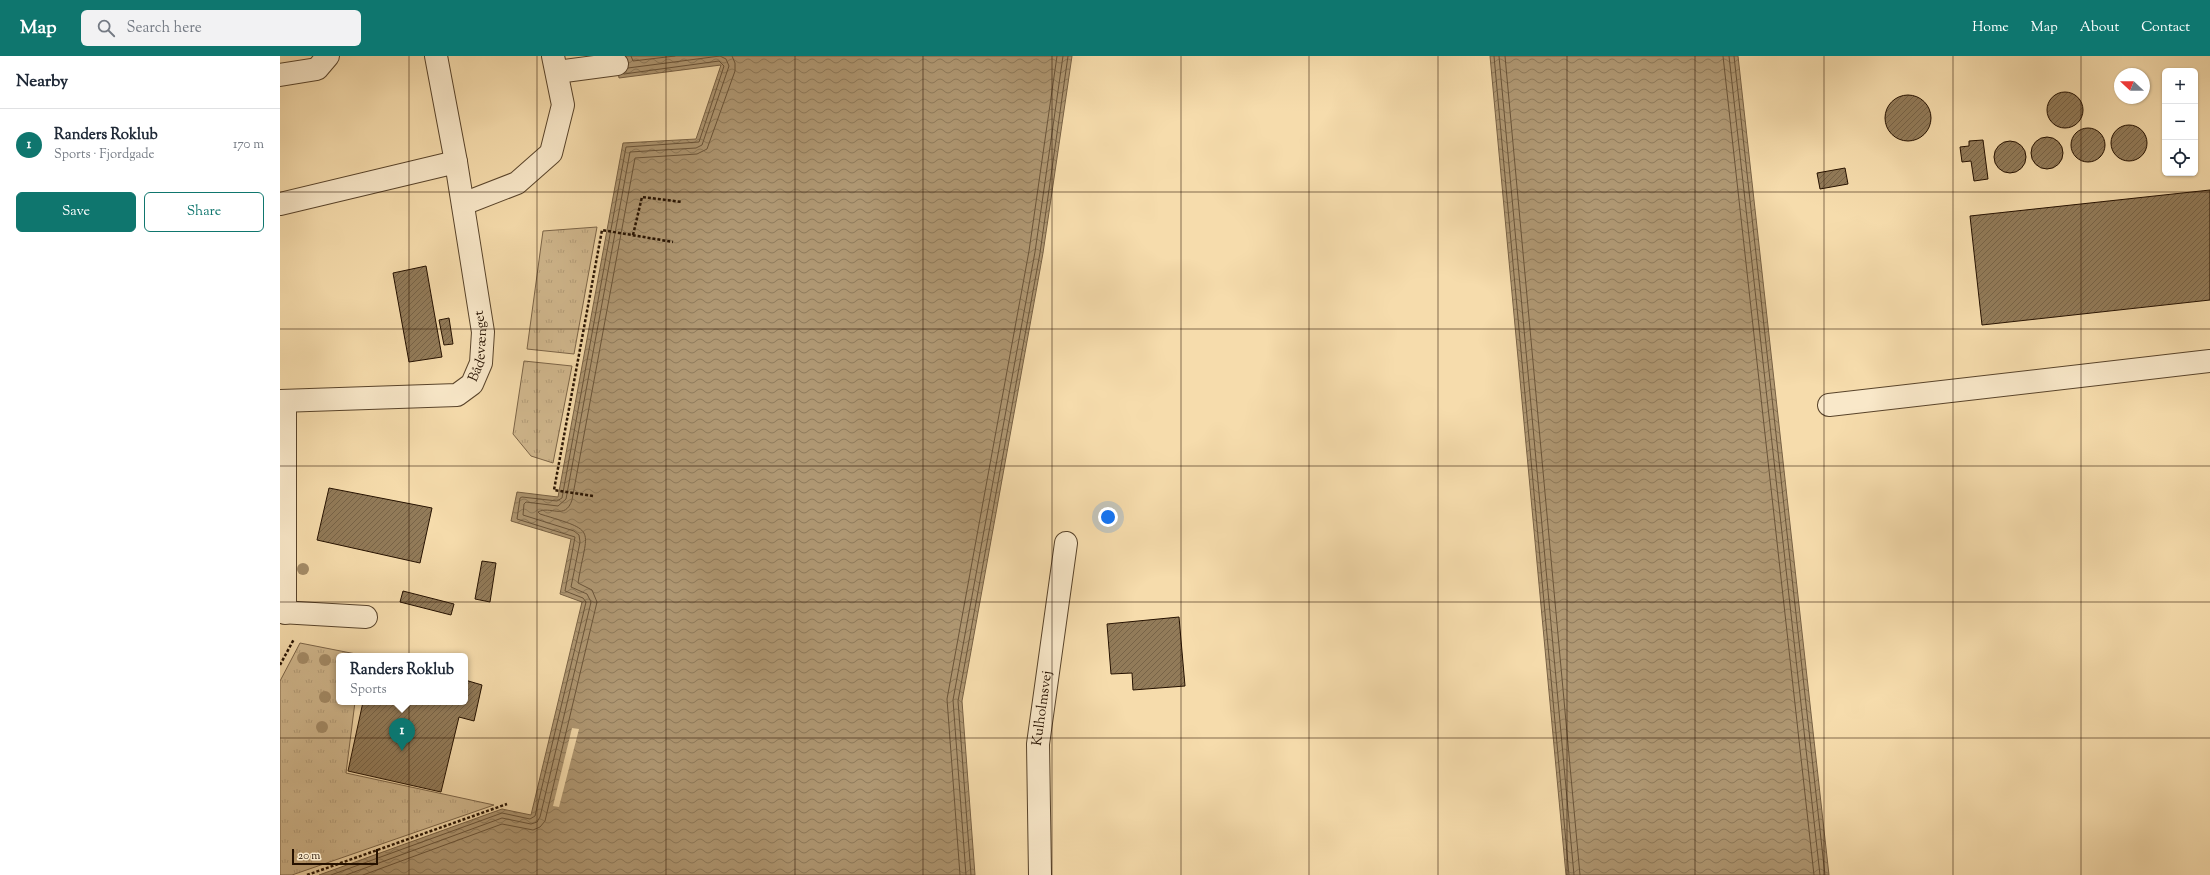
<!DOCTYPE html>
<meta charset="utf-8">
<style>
:root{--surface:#fff;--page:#f2f2f3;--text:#1f2937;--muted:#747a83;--line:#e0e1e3;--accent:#0f766e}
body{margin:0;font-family:"Sorts Mill Goudy",serif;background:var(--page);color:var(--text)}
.controls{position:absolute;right:12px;top:12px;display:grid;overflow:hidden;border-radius:6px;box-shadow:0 1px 3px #0004}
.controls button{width:36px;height:36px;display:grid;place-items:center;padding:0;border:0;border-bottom:1px solid var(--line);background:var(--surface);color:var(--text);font:20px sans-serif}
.compass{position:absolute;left:1834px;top:12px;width:36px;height:36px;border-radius:50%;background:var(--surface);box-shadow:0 1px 3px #0004;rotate:292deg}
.scale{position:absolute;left:12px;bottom:10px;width:86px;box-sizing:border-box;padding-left:4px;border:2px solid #251100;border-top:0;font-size:11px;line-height:14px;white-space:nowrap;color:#251100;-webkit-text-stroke:3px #f9e8c9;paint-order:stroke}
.you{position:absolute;left:828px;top:461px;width:14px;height:14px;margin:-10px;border:3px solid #fff;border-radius:50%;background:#1a73e8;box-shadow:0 0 0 6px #1a73e833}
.badge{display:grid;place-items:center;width:26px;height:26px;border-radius:50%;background:var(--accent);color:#fff;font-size:13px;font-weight:700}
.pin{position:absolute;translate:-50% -33px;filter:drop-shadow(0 1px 2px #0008)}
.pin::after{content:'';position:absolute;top:21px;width:14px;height:12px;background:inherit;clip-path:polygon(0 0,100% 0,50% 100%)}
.popup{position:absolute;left:56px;top:597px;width:132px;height:52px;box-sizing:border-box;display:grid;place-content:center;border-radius:6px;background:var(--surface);filter:drop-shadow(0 1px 3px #0005);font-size:13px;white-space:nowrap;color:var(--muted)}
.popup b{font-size:15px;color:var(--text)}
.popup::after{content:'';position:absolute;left:50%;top:100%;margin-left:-8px;border:8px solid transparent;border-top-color:var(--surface)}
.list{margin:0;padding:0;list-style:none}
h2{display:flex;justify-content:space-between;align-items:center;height:52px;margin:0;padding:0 16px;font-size:17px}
h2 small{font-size:13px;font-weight:400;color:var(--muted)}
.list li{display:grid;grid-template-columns:26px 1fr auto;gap:12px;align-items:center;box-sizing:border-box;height:72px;padding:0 16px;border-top:1px solid var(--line)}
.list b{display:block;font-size:15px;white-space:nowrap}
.list p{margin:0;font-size:13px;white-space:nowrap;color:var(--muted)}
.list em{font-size:13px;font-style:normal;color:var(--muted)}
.actions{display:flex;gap:8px;padding:12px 16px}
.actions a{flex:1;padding:9px 0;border:1px solid var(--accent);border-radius:6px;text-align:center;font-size:14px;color:var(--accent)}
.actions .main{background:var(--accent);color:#fff}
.icon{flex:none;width:22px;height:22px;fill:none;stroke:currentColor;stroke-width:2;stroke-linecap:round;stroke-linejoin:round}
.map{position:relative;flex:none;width:1930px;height:819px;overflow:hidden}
header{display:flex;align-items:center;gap:24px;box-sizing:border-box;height:56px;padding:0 20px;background:var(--accent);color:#fff}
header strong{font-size:19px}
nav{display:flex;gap:22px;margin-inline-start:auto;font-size:14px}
.search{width:280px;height:36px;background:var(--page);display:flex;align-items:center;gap:10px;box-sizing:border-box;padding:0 14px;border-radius:6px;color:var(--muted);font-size:15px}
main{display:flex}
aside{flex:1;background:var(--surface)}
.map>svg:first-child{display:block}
.grass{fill:url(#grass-tufts);stroke:#7c6548}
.water{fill:url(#water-waves);stroke:#786144}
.pier{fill:#f6dcac}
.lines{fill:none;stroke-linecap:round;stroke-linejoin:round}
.shore{stroke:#6a5439;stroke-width:1}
.building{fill:url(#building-hatch);stroke:#251100}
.minor-casing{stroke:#59442b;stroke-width:24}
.path{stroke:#251100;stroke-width:2.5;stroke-dasharray:3 2;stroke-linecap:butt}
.minor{stroke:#f9e8c9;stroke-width:22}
.tree{fill:#a58d69}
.grid{fill:none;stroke:#251100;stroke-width:1;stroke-opacity:0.55}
.labels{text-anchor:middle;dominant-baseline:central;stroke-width:3.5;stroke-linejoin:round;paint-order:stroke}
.street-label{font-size:14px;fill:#251100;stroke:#f9e8c9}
</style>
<header>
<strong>Map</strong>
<div class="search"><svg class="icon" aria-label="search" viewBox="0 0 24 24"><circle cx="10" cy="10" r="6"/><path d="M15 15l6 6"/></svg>Search here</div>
<nav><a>Home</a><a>Map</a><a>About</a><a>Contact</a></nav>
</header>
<main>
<aside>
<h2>Nearby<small></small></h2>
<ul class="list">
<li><span class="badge">1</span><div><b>Randers Roklub</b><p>Sports · Fjordgade</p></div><em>170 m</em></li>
</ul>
<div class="actions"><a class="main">Save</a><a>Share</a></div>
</aside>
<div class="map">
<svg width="1930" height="819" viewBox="0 0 1930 819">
<defs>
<pattern id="grass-tufts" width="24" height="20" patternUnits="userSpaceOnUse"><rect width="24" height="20" fill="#d2b98f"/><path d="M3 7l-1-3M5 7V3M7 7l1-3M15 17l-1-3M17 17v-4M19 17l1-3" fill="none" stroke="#b49e7a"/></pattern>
<pattern id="water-waves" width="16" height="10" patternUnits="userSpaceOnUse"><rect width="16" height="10" fill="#af9772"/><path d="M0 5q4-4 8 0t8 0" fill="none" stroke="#8e7a5b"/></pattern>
<pattern id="building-hatch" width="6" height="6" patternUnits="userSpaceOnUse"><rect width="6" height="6" fill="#927b59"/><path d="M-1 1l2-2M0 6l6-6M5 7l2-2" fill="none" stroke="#776347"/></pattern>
</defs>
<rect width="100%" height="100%" fill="#f6dcac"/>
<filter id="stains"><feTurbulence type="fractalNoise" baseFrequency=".005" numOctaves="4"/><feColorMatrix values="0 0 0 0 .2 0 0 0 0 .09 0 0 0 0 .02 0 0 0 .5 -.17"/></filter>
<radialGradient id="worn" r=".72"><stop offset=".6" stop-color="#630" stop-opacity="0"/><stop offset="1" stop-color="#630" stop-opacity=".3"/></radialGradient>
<g class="grass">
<path d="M 317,171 L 294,298 L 247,293 L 263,175 Z"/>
<path d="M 244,305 L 292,310 L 273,407 L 251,400 L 233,378 Z"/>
<path d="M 20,587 L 81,599 L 59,600 L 59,646 L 75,646 L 66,717 L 214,749 L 12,819 L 0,819 L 0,625 Z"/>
</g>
<g class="water">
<path d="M 335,0 L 792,0 L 763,197 L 682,645 L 695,819 L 39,819 L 222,753 L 251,759 L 302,546 L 280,538 L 291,483 L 231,465 L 237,436 L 278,441 L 343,87 L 416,83 L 441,9 L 339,22 Z"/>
<path d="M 1210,0 L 1458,0 L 1549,819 L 1286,819 Z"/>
</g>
<path class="pier" d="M 292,672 L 299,673 L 279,751 L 273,750 Z"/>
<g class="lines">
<g class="shore">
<path d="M 351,0 L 353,5 L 395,0"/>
<path d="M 1214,0 L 1289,819"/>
<path d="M 1219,0 L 1294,819"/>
<path d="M 1225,0 L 1300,819"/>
<path d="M 1443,0 L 1534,819"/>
<path d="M 1449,0 L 1540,819"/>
<path d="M 1454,0 L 1545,819"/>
<path d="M 51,819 L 222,757 L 250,763 L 255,760 L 306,546 L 303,542 L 285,535 L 295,481 L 237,463 L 240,442 L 242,441 L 277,445 L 282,442 L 346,91 L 419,86 L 444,10 L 439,5 L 344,18"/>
<path d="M 66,819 L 222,762 L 251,768 L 257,766 L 260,761 L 311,546 L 307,538 L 291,531 L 300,486 L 299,479 L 294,475 L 243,459 L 244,448 L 246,446 L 278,450 L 286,443 L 350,96 L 416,92 L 422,89 L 449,10 L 446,3 L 440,0 L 348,12"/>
<path d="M 83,819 L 222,768 L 253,774 L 260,771 L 265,765 L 317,546 L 312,534 L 298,527 C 307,471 319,476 260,458 L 258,456 C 270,449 285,465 292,444 L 355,102 L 417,98 L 427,93 L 455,15 L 455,7 L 452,0"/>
<path d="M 680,819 L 667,643 L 749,195 L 777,0"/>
<path d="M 686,819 L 673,644 L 755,196 L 783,0"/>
<path d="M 691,819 L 678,645 L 760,197 L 788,0"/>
</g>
</g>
<g class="building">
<circle cx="1785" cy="54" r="18"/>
<circle cx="1628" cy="62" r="23"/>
<circle cx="1849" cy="87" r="18"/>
<circle cx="1808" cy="89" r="17"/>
<circle cx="1767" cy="97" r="16"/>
<path d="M 1703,84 L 1708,123 L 1694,125 L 1691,105 L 1682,106 L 1680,91 L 1689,90 L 1689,85 Z"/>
<circle cx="1730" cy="101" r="16"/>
<path d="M 1565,112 L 1568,128 L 1540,133 L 1537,117 Z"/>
<path d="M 1930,134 L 1930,244 L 1702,269 L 1690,160 Z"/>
<path d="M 146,210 L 162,301 L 129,306 L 113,217 Z"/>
<path d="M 169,262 L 173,288 L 164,289 L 159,264 Z"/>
<path d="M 49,432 L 152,452 L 140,507 L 37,484 Z"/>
<path d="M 202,505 L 216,507 L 210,546 L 195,543 Z"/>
<path d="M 123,535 L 174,548 L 171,559 L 120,546 Z"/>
<path d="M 899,561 L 905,630 L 853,634 L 852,617 L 831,618 L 827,568 Z"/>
<path d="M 185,624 L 202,629 L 194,665 L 179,661 L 161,736 L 68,715 L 83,646 L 185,646 Z"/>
</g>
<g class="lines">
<defs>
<g id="minor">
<path d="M 277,16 L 337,8"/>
<path d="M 0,19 L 37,13 L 48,0"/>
<path d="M 0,148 L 176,106"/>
<path d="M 183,148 L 237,127 L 271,97 L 283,49 L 273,0"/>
<path id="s1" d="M 0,345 L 177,339 L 192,328 L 201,307 L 203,276 L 176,106 L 156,0"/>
<path d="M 1549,349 L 1930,305"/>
<path d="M 0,556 L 86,561"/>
<path d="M 5,557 L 5,345"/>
<path id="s2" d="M 760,819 L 758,688 L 786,487"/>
</g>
</defs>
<use href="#minor" class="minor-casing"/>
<g class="path">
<path d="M 353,179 L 362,141 L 402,146"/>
<path d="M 313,440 L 274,434 L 322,174 L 393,186"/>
<path d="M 0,609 L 14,583"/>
<path d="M 27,819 L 227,748"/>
</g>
<use href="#minor" class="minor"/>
</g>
<g class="tree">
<circle cx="23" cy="513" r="6"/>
<circle cx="23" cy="602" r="6"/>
<circle cx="45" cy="604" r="6"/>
<circle cx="45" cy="641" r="6"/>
<circle cx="42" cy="671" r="6"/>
</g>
<path class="grid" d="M 129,0 L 129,819M 257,0 L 257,819M 386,0 L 386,819M 515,0 L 515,819M 643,0 L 643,819M 772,0 L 772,819M 901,0 L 901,819M 1029,0 L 1029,819M 1158,0 L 1158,819M 1287,0 L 1287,819M 1415,0 L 1415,819M 1544,0 L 1544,819M 1673,0 L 1673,819M 1801,0 L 1801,819M 0,136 L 1930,136M 0,273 L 1930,273M 0,410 L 1930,410M 0,546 L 1930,546M 0,682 L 1930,682"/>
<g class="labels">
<g class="street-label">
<text stroke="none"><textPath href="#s1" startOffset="235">Bådevænget</textPath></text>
<text stroke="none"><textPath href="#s2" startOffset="167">Kulholmsvej</textPath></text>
</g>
</g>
<rect width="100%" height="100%" filter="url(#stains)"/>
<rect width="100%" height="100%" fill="url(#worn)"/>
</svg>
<div class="controls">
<button>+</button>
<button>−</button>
<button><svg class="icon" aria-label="locate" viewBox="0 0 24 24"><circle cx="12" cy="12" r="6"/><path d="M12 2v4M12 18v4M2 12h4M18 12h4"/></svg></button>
</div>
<svg class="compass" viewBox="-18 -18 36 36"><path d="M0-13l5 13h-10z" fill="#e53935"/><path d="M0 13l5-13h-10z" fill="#747a83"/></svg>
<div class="scale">20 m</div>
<div class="you"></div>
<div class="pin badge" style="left:122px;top:695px">1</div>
<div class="popup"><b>Randers Roklub</b>Sports</div>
</div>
</main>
